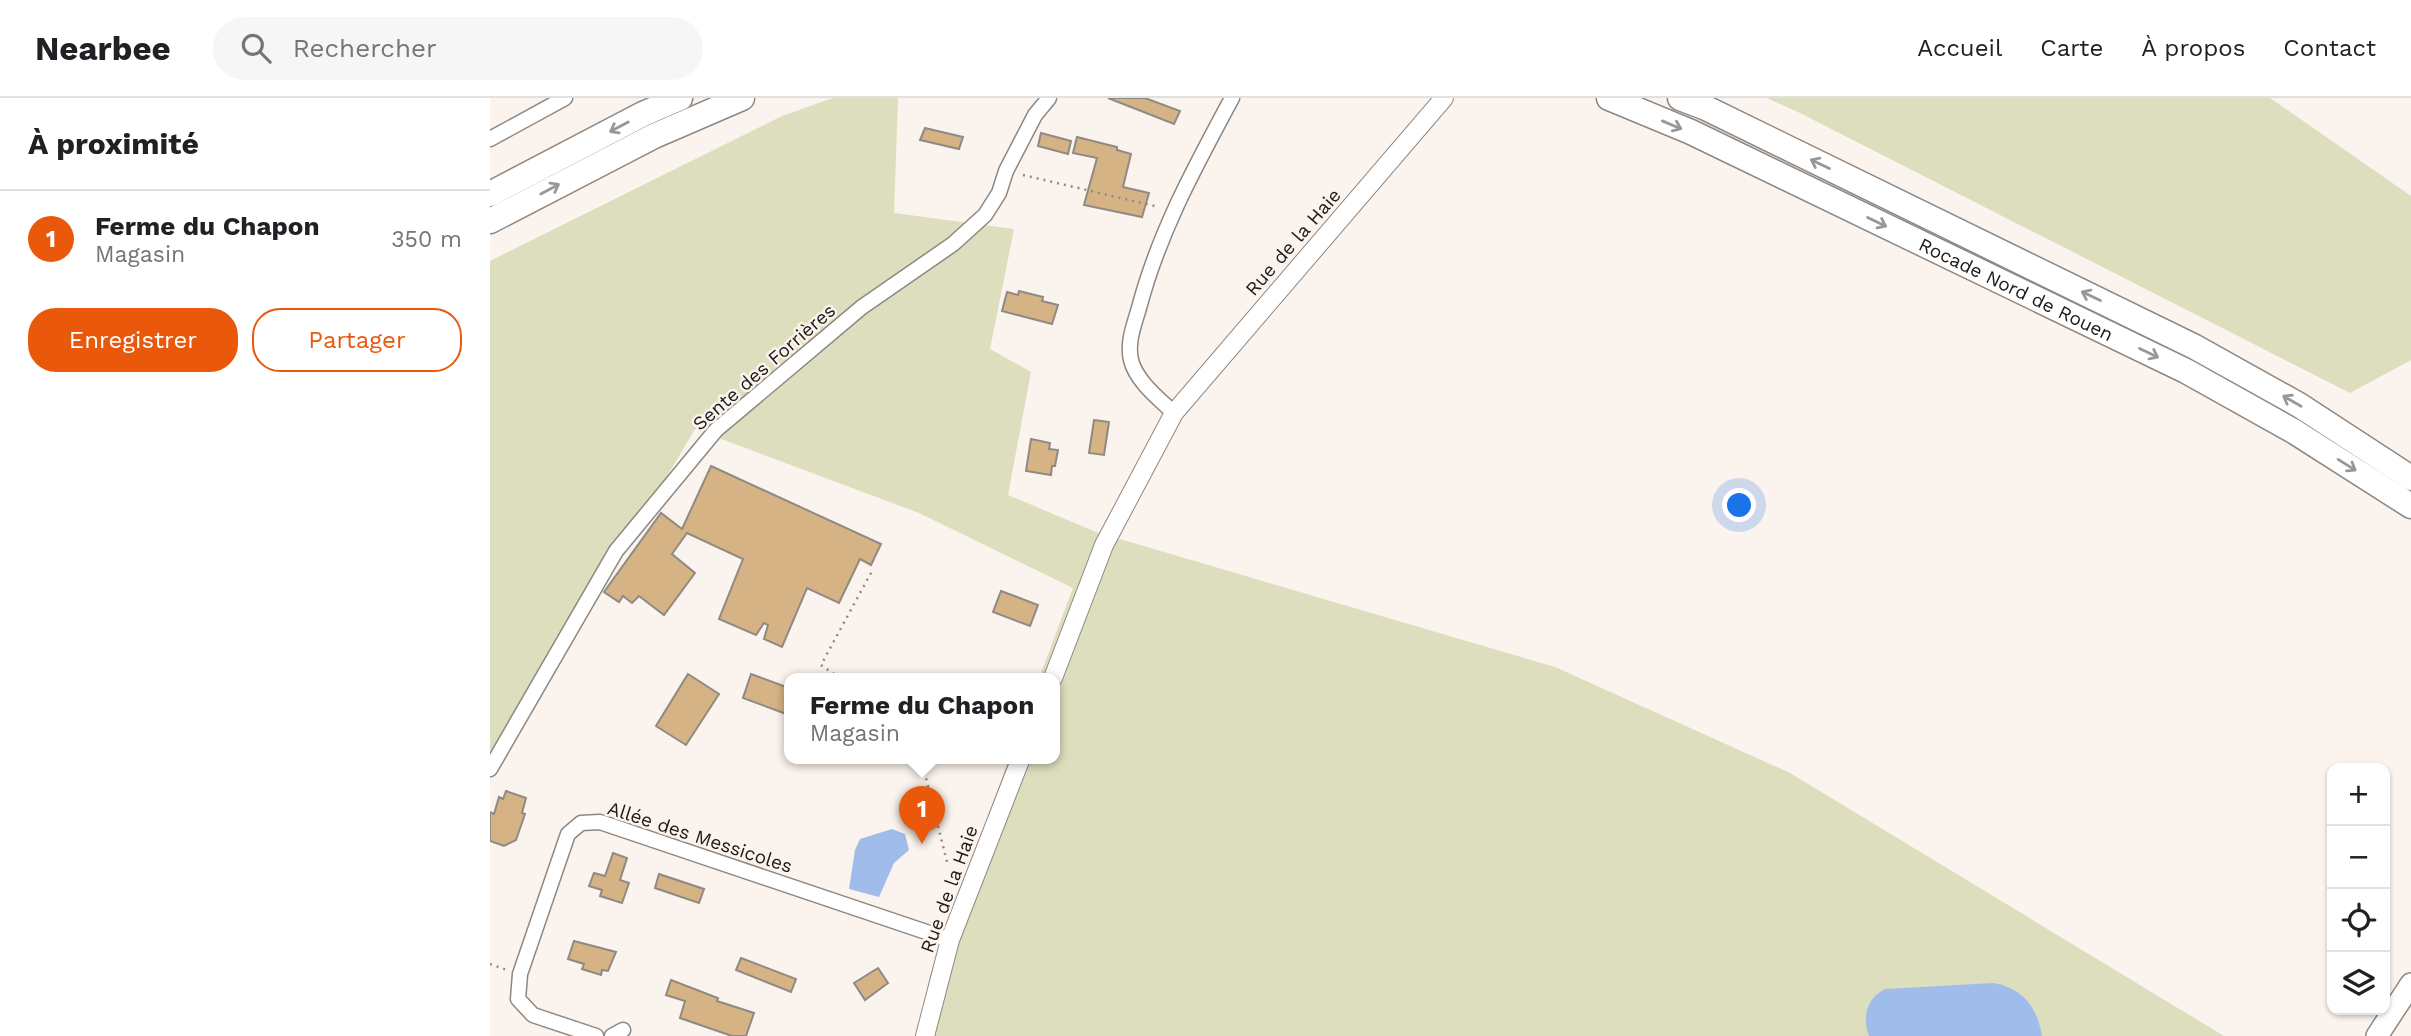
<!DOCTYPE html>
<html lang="fr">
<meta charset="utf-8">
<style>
:root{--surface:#fff;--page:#f6f6f6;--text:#202124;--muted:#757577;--line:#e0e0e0;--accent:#ea580c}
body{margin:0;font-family:"Work Sans",sans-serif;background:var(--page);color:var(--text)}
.controls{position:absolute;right:21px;bottom:21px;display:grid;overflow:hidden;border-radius:14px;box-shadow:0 2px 5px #0004}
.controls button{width:63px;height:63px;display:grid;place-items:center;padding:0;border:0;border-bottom:2px solid var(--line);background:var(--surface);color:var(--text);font:35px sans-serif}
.you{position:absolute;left:1250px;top:408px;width:24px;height:24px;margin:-18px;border:5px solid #fff;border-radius:50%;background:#1a73e8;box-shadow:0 0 0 10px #1a73e833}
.badge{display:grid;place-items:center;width:46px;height:46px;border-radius:50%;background:var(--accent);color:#fff;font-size:23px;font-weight:700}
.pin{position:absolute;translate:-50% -58px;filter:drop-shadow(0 2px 4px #0008)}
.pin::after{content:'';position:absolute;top:37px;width:24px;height:21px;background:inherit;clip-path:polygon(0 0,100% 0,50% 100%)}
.popup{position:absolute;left:294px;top:575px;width:276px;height:91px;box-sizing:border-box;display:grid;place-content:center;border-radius:14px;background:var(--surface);filter:drop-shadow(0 2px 5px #0005);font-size:23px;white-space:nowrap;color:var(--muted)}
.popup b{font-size:26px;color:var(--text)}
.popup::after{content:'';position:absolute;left:50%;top:100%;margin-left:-14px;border:14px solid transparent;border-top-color:var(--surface)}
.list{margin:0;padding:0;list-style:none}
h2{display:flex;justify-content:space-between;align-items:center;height:91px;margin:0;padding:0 28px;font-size:30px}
h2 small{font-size:23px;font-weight:400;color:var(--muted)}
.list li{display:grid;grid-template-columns:46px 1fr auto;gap:21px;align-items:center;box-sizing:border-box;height:98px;padding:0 28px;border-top:2px solid var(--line)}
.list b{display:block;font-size:26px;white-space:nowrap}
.list p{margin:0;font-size:23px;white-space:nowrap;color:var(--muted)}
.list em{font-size:23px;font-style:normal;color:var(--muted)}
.actions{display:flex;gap:14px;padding:21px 28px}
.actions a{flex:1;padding:16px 0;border:2px solid var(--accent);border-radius:28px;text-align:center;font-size:24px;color:var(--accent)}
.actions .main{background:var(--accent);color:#fff}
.icon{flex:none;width:38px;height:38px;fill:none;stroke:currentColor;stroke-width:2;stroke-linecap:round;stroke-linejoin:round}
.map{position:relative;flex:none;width:1921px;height:938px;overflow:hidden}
header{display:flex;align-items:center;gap:42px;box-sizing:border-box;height:98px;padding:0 35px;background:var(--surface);border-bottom:2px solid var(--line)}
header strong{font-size:33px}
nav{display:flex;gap:38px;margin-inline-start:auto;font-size:24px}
.search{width:490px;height:63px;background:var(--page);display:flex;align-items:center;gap:18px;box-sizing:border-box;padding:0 24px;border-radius:38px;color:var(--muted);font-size:26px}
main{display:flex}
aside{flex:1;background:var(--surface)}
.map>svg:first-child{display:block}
.green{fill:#dcdebd}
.water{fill:#a0bcea}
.building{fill:#d5b384;stroke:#8f8a83;stroke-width:2}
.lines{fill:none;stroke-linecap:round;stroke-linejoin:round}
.minor-casing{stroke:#8e8782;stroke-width:17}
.tertiary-casing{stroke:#8e8782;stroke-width:20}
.secondary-casing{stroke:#8e8782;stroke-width:24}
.trunk-casing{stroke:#8e8782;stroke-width:27}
.path{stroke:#8f8a86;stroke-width:2.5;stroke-dasharray:2 5;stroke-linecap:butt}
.minor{stroke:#fff;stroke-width:14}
.tertiary{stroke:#fff;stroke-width:18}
.secondary{stroke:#fff;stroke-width:21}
.trunk{stroke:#fff;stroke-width:24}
.oneway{stroke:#999897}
.labels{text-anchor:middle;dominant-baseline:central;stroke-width:5;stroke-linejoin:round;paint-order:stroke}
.street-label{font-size:19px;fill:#1c1917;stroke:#fbf3ed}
</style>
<header>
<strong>Nearbee</strong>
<div class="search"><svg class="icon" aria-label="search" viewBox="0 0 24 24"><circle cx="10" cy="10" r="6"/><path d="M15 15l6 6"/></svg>Rechercher</div>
<nav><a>Accueil</a><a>Carte</a><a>À propos</a><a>Contact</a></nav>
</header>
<main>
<aside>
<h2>À proximité<small></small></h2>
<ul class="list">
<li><span class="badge">1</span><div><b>Ferme du Chapon</b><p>Magasin</p></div><em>350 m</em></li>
</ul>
<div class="actions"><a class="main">Enregistrer</a><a>Partager</a></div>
</aside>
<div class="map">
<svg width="1921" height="938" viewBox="0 0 1921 938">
<rect width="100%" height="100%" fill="#fbf3ed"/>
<g class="green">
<path d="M 343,0 L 408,0 L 404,115 L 524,131 L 500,251 L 541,274 L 518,397 L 606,434 L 1065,569 L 1300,675 L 1734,938 L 434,938 L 440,877 L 519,660 L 565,660 L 565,580 L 549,580 L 583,490 L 429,415 L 205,331 L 0,677 L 0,163 L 292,18 Z"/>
<path d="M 1277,0 L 1780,0 L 1921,98 L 1921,262 L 1860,295 L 1310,15 Z"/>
</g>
<g class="water">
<path d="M 402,731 L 415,736 L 419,752 L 404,765 L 389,799 L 359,791 L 365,752 L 370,741 Z"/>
<path d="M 1503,885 C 1533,890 1547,909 1552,938 L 1379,938 C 1372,919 1376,901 1395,891 Z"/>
</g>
<g class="building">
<path d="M 618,0 L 655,0 L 690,13 L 684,26 Z"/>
<path d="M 435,30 L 473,39 L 469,51 L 430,42 Z"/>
<path d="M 551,35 L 581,43 L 578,56 L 548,48 Z"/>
<path d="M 587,39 L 627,49 L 627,52 L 641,56 L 633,89 L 659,95 L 652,119 L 594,107 L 607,60 L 583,55 Z"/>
<path d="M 529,193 L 553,199 L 552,203 L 568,207 L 562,226 L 512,213 L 517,194 L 528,197 Z"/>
<path d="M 604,322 L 619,324 L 614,357 L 599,355 Z"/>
<path d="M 541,341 L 560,345 L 559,351 L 568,352 L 565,368 L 562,368 L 561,377 L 536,373 Z"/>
<path d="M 221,368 L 391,446 L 381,467 L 370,461 L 349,505 L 317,490 L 292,549 L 274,541 L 278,527 L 274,525 L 266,537 L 229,521 L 253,461 L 197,435 L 182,456 L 205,475 L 174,517 L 149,498 L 142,505 L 133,498 L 129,504 L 114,494 L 171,415 L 192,431 Z"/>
<path d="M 511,493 L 548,507 L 540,528 L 503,514 Z"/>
<path d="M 198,576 L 229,596 L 196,647 L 166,628 Z"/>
<path d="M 261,576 L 299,590 L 299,617 L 253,600 Z"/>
<path d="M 16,693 L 36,700 L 32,715 L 35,716 L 26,742 L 14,748 L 0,743 L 0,714 L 4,716 L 9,699 L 13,701 Z"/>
<path d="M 123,755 L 137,760 L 130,782 L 139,785 L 132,805 L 110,798 L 112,792 L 99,788 L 104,775 L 115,778 Z"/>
<path d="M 169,776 L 214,791 L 209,805 L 165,790 Z"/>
<path d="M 84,843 L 126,854 L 118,873 L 112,872 L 111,877 L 92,871 L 94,866 L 78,861 Z"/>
<path d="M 251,860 L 306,881 L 301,894 L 246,872 Z"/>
<path d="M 388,870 L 398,885 L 375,902 L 364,885 Z"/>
<path d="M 181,882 L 228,900 L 227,903 L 264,915 L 256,938 L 242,938 L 190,920 L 195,903 L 176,897 Z"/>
</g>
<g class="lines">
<defs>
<g id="minor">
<path d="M 0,41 L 75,0"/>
<path d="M 684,315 C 669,301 646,283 641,262 C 637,244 644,227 649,210 C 669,134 705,69 742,0"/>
<path d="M 0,671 L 126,453 L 226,332 L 372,209 L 463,146 L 495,117 L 509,95 L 516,73 L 545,17 L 559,0"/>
<path d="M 106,938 L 43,917 L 28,901 L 30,876 L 78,736 L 91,725 L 110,724 L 460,842"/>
<path d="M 122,938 L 133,932"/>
</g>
<g id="tertiary">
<path d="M 563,580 L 614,447 L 684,315 L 954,0"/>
<path d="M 435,938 L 460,842 L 531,660"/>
</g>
<path id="secondary" d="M 1887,938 L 1921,886"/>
<g id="trunk">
<path id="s1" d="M 1119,0 L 1201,34 L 1696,273 L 1805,334 L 1921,408"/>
<path d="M 1190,0 L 1216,10 L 1705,249 L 1809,307 L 1921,380"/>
<path d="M 0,96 L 153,16 L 190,0"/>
<path d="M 0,123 L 164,38 L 252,0"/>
</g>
</defs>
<use href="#minor" class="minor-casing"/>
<use href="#tertiary" class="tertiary-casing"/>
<use href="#secondary" class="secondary-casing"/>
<use href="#trunk" class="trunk-casing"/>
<g class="path">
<path d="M 533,77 L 669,109"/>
<path d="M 350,580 L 331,567 L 382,473"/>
<path d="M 431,660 L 458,768"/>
<path d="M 0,866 L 17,872"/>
</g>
<use href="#minor" class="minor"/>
<use href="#tertiary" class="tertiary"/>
<use href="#secondary" class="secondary"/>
<use href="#trunk" class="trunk"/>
</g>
<defs><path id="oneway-shaft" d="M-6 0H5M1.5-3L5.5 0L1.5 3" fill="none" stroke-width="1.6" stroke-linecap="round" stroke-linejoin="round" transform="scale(1.75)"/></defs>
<g class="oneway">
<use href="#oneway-shaft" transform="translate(1182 27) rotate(23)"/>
<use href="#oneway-shaft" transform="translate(129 29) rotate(152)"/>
<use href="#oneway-shaft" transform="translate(1330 66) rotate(-154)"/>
<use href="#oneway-shaft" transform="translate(60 91) rotate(-28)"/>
<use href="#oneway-shaft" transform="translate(1387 124) rotate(26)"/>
<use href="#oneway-shaft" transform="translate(1601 198) rotate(-154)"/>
<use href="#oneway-shaft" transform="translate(1659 255) rotate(26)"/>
<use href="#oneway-shaft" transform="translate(1802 303) rotate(-150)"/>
<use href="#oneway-shaft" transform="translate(1857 367) rotate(32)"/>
</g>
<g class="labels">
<g class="street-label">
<text transform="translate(803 144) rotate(-49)">Rue de la Haie</text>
<text stroke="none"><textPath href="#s1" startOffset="450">Rocade Nord de Rouen</textPath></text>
<text transform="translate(274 269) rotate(-41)">Sente des Forrières</text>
<text transform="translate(210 739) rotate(18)">Allée des Messicoles</text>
<text transform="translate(459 791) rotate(-70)">Rue de la Haie</text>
</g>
</g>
</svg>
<div class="controls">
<button>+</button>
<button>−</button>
<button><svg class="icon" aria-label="locate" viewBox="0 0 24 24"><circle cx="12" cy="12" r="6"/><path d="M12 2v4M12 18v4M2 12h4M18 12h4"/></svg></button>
<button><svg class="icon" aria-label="layers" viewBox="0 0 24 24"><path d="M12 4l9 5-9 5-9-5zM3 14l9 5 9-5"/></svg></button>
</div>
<div class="you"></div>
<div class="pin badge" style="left:432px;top:746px">1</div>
<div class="popup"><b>Ferme du Chapon</b>Magasin</div>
</div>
</main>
